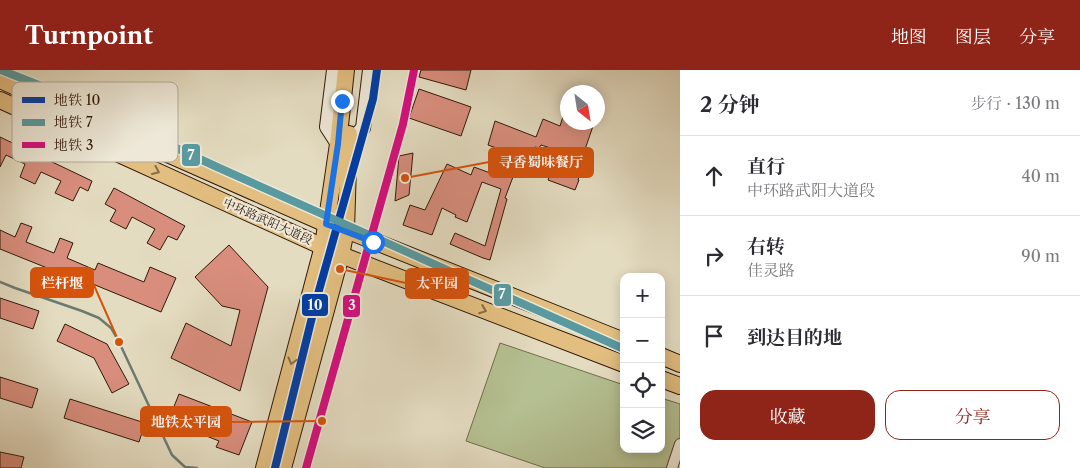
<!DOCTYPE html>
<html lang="zh">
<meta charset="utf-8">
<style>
:root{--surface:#fff;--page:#f2f2f3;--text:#2b2b33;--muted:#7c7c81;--line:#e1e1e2;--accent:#8f2418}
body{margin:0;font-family:"Libre Caslon Text","Noto Serif SC",serif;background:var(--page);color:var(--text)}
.controls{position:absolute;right:15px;bottom:15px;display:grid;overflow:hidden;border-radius:10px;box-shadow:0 2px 12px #0003}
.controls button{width:45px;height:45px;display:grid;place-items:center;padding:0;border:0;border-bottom:1px solid var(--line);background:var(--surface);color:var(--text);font:25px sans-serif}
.compass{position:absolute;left:560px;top:15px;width:45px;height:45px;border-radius:50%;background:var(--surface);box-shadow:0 2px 12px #0003;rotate:150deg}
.stop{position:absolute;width:15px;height:15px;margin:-11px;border:4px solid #1a73e8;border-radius:50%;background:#fff}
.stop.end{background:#1a73e8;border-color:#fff;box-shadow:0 1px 5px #0008}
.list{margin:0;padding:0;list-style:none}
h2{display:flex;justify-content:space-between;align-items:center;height:65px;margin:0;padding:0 20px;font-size:21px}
h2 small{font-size:16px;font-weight:400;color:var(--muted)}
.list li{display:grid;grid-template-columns:32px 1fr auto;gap:15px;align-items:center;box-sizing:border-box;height:80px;padding:0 20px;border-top:1px solid var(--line)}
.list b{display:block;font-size:19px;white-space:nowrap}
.list p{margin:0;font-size:16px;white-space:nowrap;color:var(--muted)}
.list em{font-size:16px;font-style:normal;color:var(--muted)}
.actions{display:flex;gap:10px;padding:15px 20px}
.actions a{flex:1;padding:11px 0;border:1px solid var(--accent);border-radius:15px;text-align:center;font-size:18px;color:var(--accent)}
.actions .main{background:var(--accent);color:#fff}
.icon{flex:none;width:28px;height:28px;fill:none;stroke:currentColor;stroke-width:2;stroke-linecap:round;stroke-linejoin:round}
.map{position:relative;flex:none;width:680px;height:398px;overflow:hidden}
header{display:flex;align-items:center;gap:30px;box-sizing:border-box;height:70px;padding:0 25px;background:var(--accent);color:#fff}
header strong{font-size:24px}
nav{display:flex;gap:28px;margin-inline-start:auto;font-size:18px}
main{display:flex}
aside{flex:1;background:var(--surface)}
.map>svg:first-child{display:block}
.green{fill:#b5c092;stroke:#726c4c}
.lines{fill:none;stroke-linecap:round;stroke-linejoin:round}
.stream{stroke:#6d7a70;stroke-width:2.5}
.building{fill:#d88d7d;stroke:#301907}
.street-casing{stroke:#5d4a36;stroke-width:12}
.secondary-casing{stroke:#301907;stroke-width:16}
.primary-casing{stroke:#301907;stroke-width:18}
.street{stroke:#ede8d7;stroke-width:10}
.secondary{stroke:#ede8d7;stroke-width:14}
.primary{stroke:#e2be80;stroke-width:16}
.metro-1-casing{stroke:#ede8d7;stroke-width:11}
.metro-2-casing{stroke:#ede8d7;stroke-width:11}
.metro-3-casing{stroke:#ede8d7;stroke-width:11}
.metro-1{stroke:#003da5;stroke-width:8}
.metro-2{stroke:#599aa1;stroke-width:8}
.metro-3{stroke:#d40f7d;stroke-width:8}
.oneway{stroke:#896c44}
.route{stroke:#1a73e8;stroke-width:6}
.labels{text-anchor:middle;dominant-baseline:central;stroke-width:4.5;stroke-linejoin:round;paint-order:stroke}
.street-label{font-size:12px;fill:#301907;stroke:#ede8d7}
.key{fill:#ede8d7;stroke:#b4aa99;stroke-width:1}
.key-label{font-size:14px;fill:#301907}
.leader{fill:none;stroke:#d6530c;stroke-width:2}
.callout-dot{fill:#d6530c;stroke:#ede8d7;stroke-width:2}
.callout{fill:#d6530c;stroke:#d6530c;stroke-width:2}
.callout-label{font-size:14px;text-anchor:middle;font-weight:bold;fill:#fff}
.line-badge{stroke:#ede8d7;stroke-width:2}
.badge-label{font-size:14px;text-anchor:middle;font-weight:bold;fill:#fff}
</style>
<header>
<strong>Turnpoint</strong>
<nav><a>地图</a><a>图层</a><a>分享</a></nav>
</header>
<main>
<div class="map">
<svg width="680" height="398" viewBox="0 0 680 398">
<rect width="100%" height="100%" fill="#e4dcc1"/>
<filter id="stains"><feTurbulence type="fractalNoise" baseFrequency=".004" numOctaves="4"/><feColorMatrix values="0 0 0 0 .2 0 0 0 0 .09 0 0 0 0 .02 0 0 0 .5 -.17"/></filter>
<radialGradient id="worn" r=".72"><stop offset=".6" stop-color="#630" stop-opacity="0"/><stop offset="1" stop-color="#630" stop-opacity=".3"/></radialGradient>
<path class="green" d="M 500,273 L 624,315 L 624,379 L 661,379 L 661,328 L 680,334 L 680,368 L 670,398 L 545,398 L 466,371 Z"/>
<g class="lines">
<path class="stream" d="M 0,212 L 15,218 L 82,241 L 99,248 L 111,258 L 119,272 L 172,385 L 185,397 L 197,398"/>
</g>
<g class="building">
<path d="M 421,0 L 471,0 L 466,20 L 419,7 Z"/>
<path d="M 419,19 L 471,37 L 461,66 L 409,48 Z"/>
<path d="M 566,37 L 568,37 L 568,52 L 583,52 L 593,56 L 580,94 L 583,95 L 578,110 L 579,110 L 575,120 L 548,110 L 554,95 L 552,94 L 557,80 L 541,75 L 539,78 L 535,77 L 530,90 L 528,89 L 523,101 L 516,99 L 505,128 L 507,129 L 490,190 L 483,188 L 450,174 L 455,163 L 485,176 L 501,119 L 482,112 L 467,152 L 455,147 L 456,145 L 442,138 L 432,165 L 403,155 L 410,135 L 425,140 L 447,94 L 471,105 L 474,97 L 501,107 L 510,83 L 488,75 L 495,51 L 536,67 L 543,49 L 560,56 Z"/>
<path d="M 0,67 L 92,111 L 88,121 L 80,117 L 73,131 L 55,123 L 61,111 L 41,102 L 35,114 L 20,107 L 25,94 L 6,85 L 0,97 Z"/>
<path d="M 413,83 L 409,125 L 395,131 L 399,86 Z"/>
<path d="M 114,118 L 185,156 L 177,170 L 168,166 L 160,180 L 147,173 L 155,159 L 132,147 L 126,159 L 110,151 L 116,140 L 105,134 Z"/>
<path d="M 21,153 L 32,157 L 26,172 L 54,183 L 60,168 L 73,173 L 67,188 L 95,200 L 98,193 L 144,212 L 150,197 L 176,208 L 161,242 L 78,208 L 77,210 L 0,179 L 0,160 L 15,167 Z"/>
<path d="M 229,175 L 268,217 L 240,321 L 171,288 L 186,253 L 231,276 L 240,240 L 222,236 L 195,207 Z"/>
<path d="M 0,228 L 39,241 L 33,259 L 0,248 Z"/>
<path d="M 65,254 L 107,274 L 129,314 L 112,323 L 94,288 L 57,271 Z"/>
<path d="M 0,307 L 38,319 L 32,338 L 0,328 Z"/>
<path d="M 179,324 L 252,352 L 239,385 L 216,377 L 219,371 L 189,359 L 173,339 Z"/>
<path d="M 70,329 L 145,353 L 139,372 L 64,348 Z"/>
<path d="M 0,382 L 24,387 L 21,398 L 0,398 Z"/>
</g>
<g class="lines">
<defs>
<path id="street" d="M 672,398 L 680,374"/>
<g id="secondary">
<path d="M 334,0 L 327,57 L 338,74"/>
<path d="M 0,1 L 0,0"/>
<path d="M 348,74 L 363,58 L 370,0"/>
</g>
<g id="primary">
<path d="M 0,10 L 326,154 L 346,160 L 624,271"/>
<path d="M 0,30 L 341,185 L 624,294"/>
<path d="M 661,286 L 680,294"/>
<path d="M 661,309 L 680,316"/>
<path d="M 264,398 L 323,176 L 338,74 L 346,0"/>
<path d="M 283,398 L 341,185 L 346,160 L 349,64"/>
</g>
</defs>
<use href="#street" class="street-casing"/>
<use href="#secondary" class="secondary-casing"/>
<use href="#primary" class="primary-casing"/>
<use href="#street" class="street"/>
<use href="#secondary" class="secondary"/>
<use href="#primary" class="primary"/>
<defs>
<path id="metro-1" d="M 275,398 L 316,231 L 373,29 L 377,0"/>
<path id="metro-2" d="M 1,0 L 54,21 L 217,97 L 624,279"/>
<path id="metro-3" d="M 306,398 L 403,54 L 414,0"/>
</defs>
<use href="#metro-1" class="metro-1-casing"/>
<use href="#metro-2" class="metro-2-casing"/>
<use href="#metro-3" class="metro-3-casing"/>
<use href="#metro-1" class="metro-1"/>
<use href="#metro-2" class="metro-2"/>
<use href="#metro-3" class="metro-3"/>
</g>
<defs><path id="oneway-chevron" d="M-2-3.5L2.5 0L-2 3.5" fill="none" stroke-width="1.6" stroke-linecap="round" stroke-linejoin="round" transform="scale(1.25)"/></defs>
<g class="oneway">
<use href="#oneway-chevron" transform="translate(156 101) rotate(24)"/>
<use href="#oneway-chevron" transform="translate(483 240) rotate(21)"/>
<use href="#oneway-chevron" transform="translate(292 291) rotate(105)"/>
</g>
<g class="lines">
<path class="route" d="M 342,31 L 338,74 L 326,154 L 373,172"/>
</g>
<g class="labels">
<g class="street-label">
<text transform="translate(268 151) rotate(24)">中环路武阳大道段</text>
</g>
</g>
<rect x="12" y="12" width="166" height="80" rx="8" class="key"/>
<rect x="22" y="27" width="23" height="6" fill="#003da5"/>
<rect x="22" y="49" width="23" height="7" fill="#599aa1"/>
<rect x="22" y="72" width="23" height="6" fill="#d40f7d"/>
<g class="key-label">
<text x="54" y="35">地铁 10</text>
<text x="54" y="57">地铁 7</text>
<text x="54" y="80">地铁 3</text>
</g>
<path class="leader" d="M405 108L489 92M119 272L93 213M340 199L406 213M322 351L231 352"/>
<g class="callout-dot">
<circle cx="405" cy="108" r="5"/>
<circle cx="119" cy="272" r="5"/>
<circle cx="340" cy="199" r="5"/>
<circle cx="322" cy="351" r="5"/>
</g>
<g class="callout">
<rect x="489" y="78" width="104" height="29" rx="5"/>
<rect x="31" y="198" width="62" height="29" rx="5"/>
<rect x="406" y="199" width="62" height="29" rx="5"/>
<rect x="141" y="337" width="90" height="29" rx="5"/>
</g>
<g class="callout-label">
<text x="541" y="97">寻香蜀味餐厅</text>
<text x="62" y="218">栏杆堰</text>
<text x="437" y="218">太平园</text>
<text x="186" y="357">地铁太平园</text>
</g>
<g class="line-badge">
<rect x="181" y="73" width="20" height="24" rx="5" fill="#599aa1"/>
<rect x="493" y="213" width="19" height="24" rx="5" fill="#599aa1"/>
<rect x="301" y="223" width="28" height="24" rx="5" fill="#003da5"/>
<rect x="342" y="224" width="19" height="24" rx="5" fill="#d40f7d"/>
</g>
<g class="badge-label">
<text x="191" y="90">7</text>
<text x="502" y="229">7</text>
<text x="315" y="240">10</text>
<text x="352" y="240">3</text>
</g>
<rect width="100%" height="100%" filter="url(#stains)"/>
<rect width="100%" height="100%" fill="url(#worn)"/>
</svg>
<div class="controls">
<button>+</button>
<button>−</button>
<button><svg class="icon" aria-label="locate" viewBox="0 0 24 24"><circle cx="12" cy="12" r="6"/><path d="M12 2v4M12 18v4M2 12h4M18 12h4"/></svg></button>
<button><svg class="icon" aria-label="layers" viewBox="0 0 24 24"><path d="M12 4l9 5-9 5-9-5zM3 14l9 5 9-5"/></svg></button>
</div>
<svg class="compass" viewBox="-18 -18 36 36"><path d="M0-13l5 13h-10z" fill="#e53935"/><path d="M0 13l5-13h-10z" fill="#7c7c81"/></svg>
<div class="stop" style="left:373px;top:172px"></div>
<div class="stop end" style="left:342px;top:31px"></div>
</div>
<aside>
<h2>2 分钟<small>步行 · 130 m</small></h2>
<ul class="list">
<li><svg class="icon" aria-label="ahead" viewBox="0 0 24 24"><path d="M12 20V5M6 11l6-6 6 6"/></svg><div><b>直行</b><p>中环路武阳大道段</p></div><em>40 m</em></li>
<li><svg class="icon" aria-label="right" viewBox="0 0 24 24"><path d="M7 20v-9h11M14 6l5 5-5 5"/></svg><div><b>右转</b><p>佳灵路</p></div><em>90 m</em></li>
<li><svg class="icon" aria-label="arrive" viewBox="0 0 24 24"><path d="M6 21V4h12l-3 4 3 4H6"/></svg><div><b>到达目的地</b></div></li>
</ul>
<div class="actions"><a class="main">收藏</a><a>分享</a></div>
</aside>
</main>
